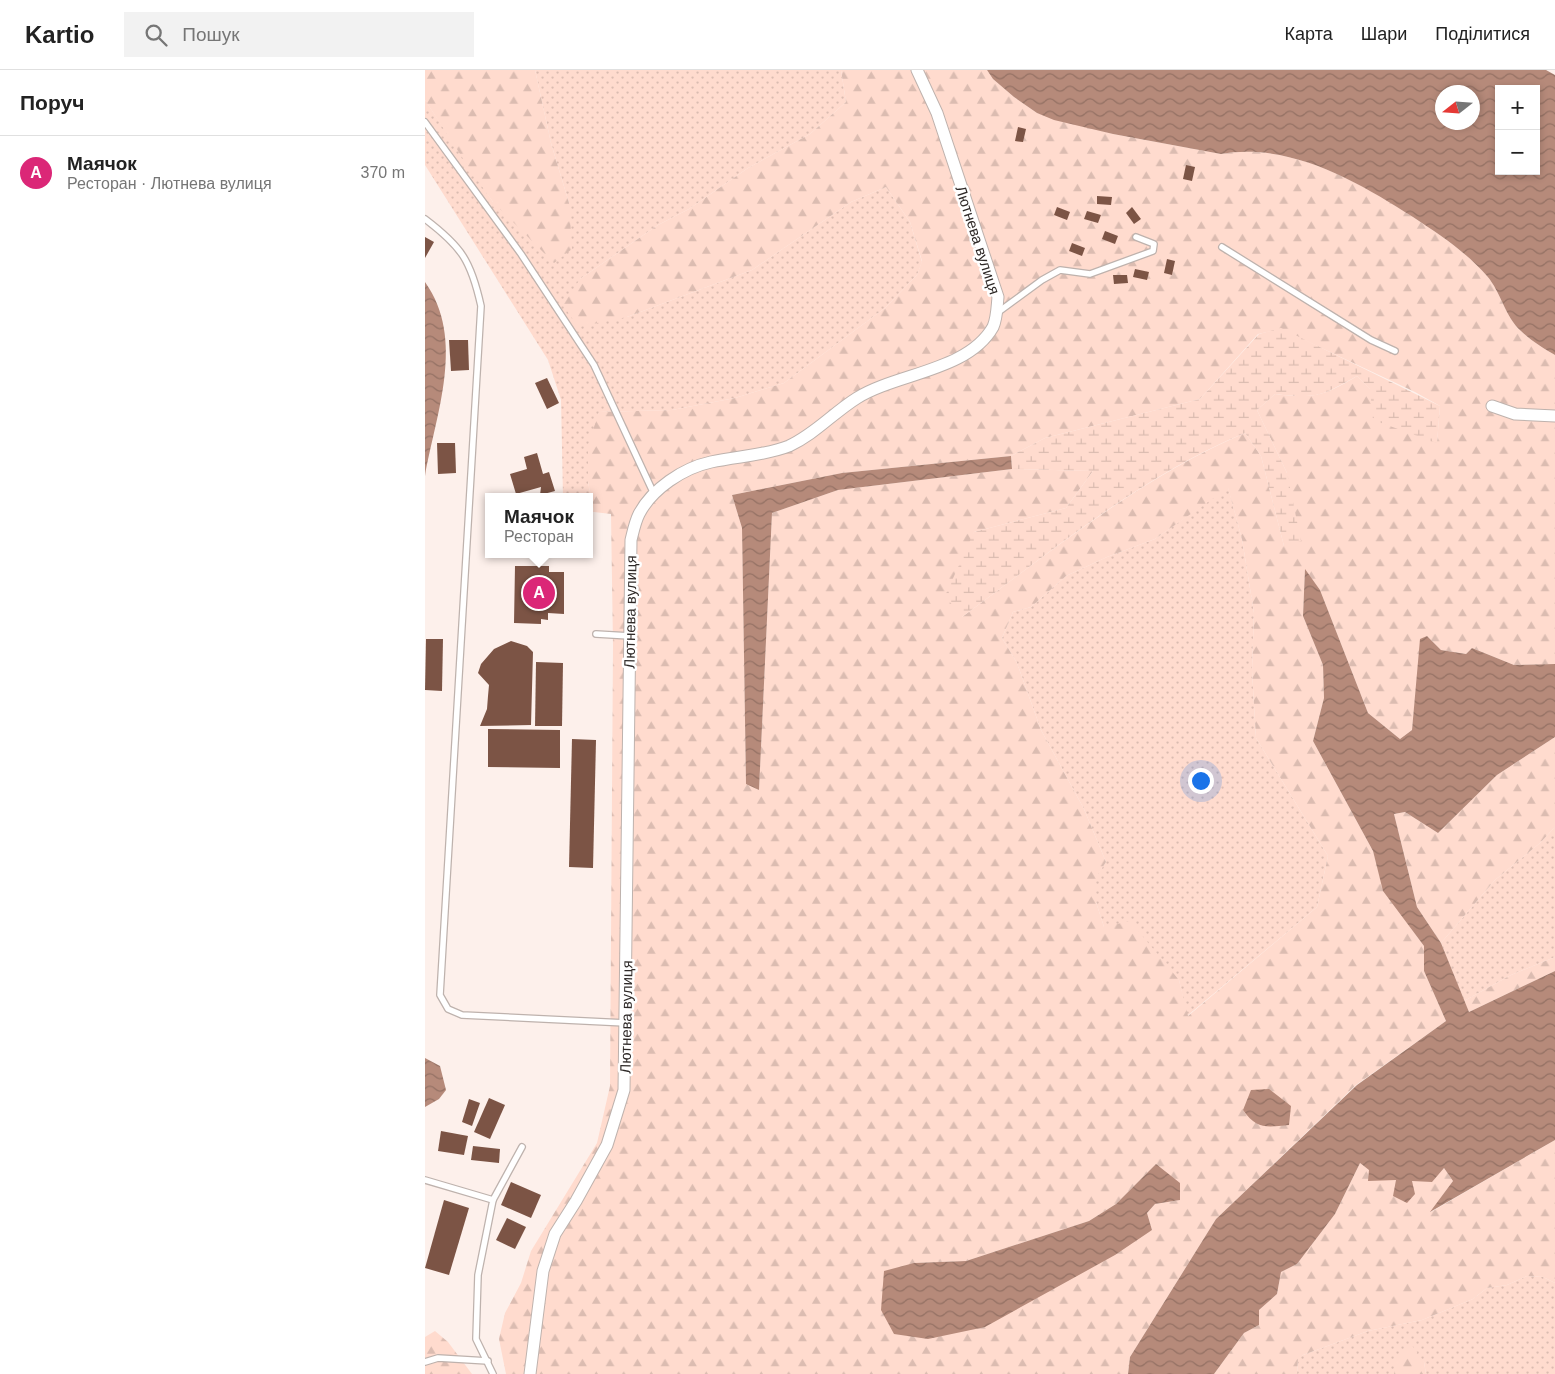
<!DOCTYPE html>
<html lang="uk">
<meta charset="utf-8">
<style>
:root{--surface:#fff;--page:#f2f2f2;--text:#222;--muted:#767676;--line:#e0e0e0;--accent:#db2777}
body{margin:0;font-family:Arial,sans-serif;background:var(--page);color:var(--text)}
.controls{position:absolute;right:15px;top:15px;display:grid;overflow:hidden;border-radius:0px;box-shadow:0 2px 8px #0003}
.controls button{width:45px;height:45px;display:grid;place-items:center;padding:0;border:0;border-bottom:1px solid var(--line);background:var(--surface);color:var(--text);font:25px sans-serif}
.compass{position:absolute;left:1010px;top:15px;width:45px;height:45px;border-radius:50%;background:var(--surface);box-shadow:0 2px 8px #0003;rotate:253deg}
.you{position:absolute;left:775px;top:710px;width:18px;height:18px;margin:-12px;border:4px solid #fff;border-radius:50%;background:#1a73e8;box-shadow:0 0 0 8px #1a73e833}
.badge{display:grid;place-items:center;width:32px;height:32px;border-radius:50%;background:var(--accent);color:#fff;font-size:16px;font-weight:700}
.pin{position:absolute;translate:-50% -50%;border:2px solid #fff;box-shadow:0 1px 5px #0006}
.popup{position:absolute;left:60px;top:423px;width:108px;height:65px;box-sizing:border-box;display:grid;place-content:center;border-radius:0px;background:var(--surface);filter:drop-shadow(0 1px 4px #0005);font-size:16px;white-space:nowrap;color:var(--muted)}
.popup b{font-size:19px;color:var(--text)}
.popup::after{content:'';position:absolute;left:50%;top:100%;margin-left:-10px;border:10px solid transparent;border-top-color:var(--surface)}
.list{margin:0;padding:0;list-style:none}
h2{display:flex;justify-content:space-between;align-items:center;height:65px;margin:0;padding:0 20px;font-size:21px}
h2 small{font-size:16px;font-weight:400;color:var(--muted)}
.list li{display:grid;grid-template-columns:32px 1fr auto;gap:15px;align-items:center;box-sizing:border-box;height:75px;padding:0 20px;border-top:1px solid var(--line)}
.list b{display:block;font-size:19px;white-space:nowrap}
.list p{margin:0;font-size:16px;white-space:nowrap;color:var(--muted)}
.list em{font-size:16px;font-style:normal;color:var(--muted)}
.icon{flex:none;width:28px;height:28px;fill:none;stroke:currentColor;stroke-width:2;stroke-linecap:round;stroke-linejoin:round}
.map{position:relative;flex:none;width:1130px;height:1304px;overflow:hidden}
header{display:flex;align-items:center;gap:30px;box-sizing:border-box;height:70px;padding:0 25px;background:var(--surface);border-bottom:1px solid var(--line)}
header strong{font-size:24px}
nav{display:flex;gap:28px;margin-inline-start:auto;font-size:18px}
.search{width:350px;height:45px;background:var(--page);display:flex;align-items:center;gap:12px;box-sizing:border-box;padding:0 18px;border-radius:0px;color:var(--muted);font-size:19px}
main{display:flex}
aside{flex:1;background:var(--surface)}
.map>svg:first-child{display:block}
.grass{fill:url(#grass-dots)}
.forest{fill:url(#forest-firs);fill-rule:evenodd}
.wetland{fill:url(#wetland-marsh)}
.water{fill:url(#water-waves);fill-rule:evenodd}
.building{fill:#7c5445}
.lines{fill:none;stroke-linecap:round;stroke-linejoin:round}
.lane-casing{stroke:#beb2ad;stroke-width:8}
.street-casing{stroke:#beb2ad;stroke-width:13}
.lane{stroke:#fff;stroke-width:5.5}
.street{stroke:#fff;stroke-width:11}
.labels{text-anchor:middle;dominant-baseline:central;stroke-width:5;stroke-linejoin:round;paint-order:stroke}
.street-label{font-size:15px;fill:#2e2927;stroke:#fff}
</style>
<header>
<strong>Kartio</strong>
<div class="search"><svg class="icon" aria-label="search" viewBox="0 0 24 24"><circle cx="10" cy="10" r="6"/><path d="M15 15l6 6"/></svg>Пошук</div>
<nav><a>Карта</a><a>Шари</a><a>Поділитися</a></nav>
</header>
<main>
<aside>
<h2>Поруч<small></small></h2>
<ul class="list">
<li><span class="badge">A</span><div><b>Маячок</b><p>Ресторан · Лютнева вулиця</p></div><em>370 m</em></li>
</ul>
</aside>
<div class="map">
<svg width="1130" height="1304" viewBox="0 0 1130 1304">
<defs>
<pattern id="grass-dots" width="8" height="8" patternUnits="userSpaceOnUse" patternTransform="scale(1.25)"><rect width="8" height="8" fill="#ffdbce"/><path d="M2 2h.1M6 6h.1" fill="none" stroke="#dbbcb1" stroke-width="1.8" stroke-linecap="round"/></pattern>
<pattern id="forest-firs" width="22" height="20" patternUnits="userSpaceOnUse" patternTransform="scale(1.25)"><rect width="22" height="20" fill="#ffdbce"/><path d="M5 1l3.5 6h-7zM16 11l3.5 6h-7z" fill="#dbbcb1"/></pattern>
<pattern id="wetland-marsh" width="20" height="14" patternUnits="userSpaceOnUse" patternTransform="scale(1.25)"><rect width="20" height="14" fill="#ffdbce"/><path d="M1 5h8M5 5V1M11 12h8M15 12V8" fill="none" stroke="#dbbcb1"/></pattern>
<pattern id="water-waves" width="16" height="10" patternUnits="userSpaceOnUse" patternTransform="scale(1.25)"><rect width="16" height="10" fill="#b68a7a"/><path d="M0 5q4-4 8 0t8 0" fill="none" stroke="#947164"/></pattern>
</defs>
<rect width="100%" height="100%" fill="#fdf0eb"/>
<g class="grass">
<path d="M 110,0 L 416,0 L 421,32 L 385,64 L 323,98 L 264,139 L 233,155 L 155,209 L 202,247 L 327,200 L 426,132 L 461,117 L 485,152 L 497,192 L 492,205 L 460,238 L 359,313 L 310,328 L 247,340 L 174,342 L 163,412 L 169,442 L 164,442 L 164,427 L 138,427 L 136,330 L 123,290 L 0,95 L 0,30 L 68,132 L 144,133 L 126,73 Z"/>
<path d="M 803,417 L 817,469 L 829,543 L 827,601 L 831,668 L 903,786 L 892,837 L 762,946 L 754,910 L 679,857 L 671,832 L 671,806 L 681,792 L 659,739 L 616,660 L 592,593 L 577,568 L 588,542 L 606,537 L 641,506 L 682,487 L 730,469 Z"/>
<path d="M 1130,757 L 1130,887 L 1086,905 L 1039,931 L 1016,873 L 1070,810 L 1115,773 Z"/>
<path d="M 1102,1206 L 1118,1207 L 1130,1213 L 1130,1304 L 1001,1304 L 999,1292 L 969,1287 L 969,1304 L 872,1304 L 873,1288 L 878,1285 L 943,1261 L 997,1250 L 1048,1229 L 1062,1218 L 1082,1215 Z"/>
</g>
<g class="forest">
<path d="M 0,0 L 110,0 L 126,73 L 144,133 L 147,179 L 129,193 L 68,132 L 46,101 L 0,30 Z"/>
<path d="M 416,0 L 562,0 L 568,9 L 589,27 L 612,43 L 688,64 L 796,84 C 865,72 933,111 988,147 C 1015,165 1040,181 1062,206 C 1076,222 1080,247 1096,261 C 1105,270 1119,279 1130,285 L 1130,594 L 1089,595 L 1047,578 L 1041,584 L 1016,580 L 1002,566 L 996,569 L 987,660 L 975,669 L 943,643 L 895,520 L 880,500 L 878,546 L 898,595 L 899,628 L 888,671 L 948,781 L 959,821 L 999,876 L 999,901 L 1021,951 L 931,1015 L 791,1149 L 705,1287 L 703,1304 L 81,1304 L 74,1269 L 80,1243 L 96,1213 L 106,1181 L 172,1073 L 185,1016 L 188,576 L 186,444 L 169,442 L 163,412 L 163,375 L 174,342 L 247,340 L 310,328 L 359,313 L 460,238 L 492,205 L 497,191 L 485,152 L 461,117 L 426,132 L 327,200 L 202,247 L 153,257 L 138,235 L 155,209 L 233,155 L 264,139 L 323,98 L 385,64 L 421,32 ZM 856,259 L 990,322 L 1015,336 L 1012,372 L 991,364 L 932,306 C 899,326 889,329 850,324 L 832,340 L 862,403 L 859,476 L 836,386 L 820,363 C 716,407 627,481 537,547 L 549,462 L 641,438 L 668,401 L 587,399 L 413,420 L 347,443 L 334,720 L 321,713 L 317,458 L 307,425 L 417,403 L 586,386 L 620,368 L 775,329 L 833,264 ZM 803,418 L 817,469 L 829,543 L 827,601 L 831,668 L 903,786 L 892,837 L 763,946 L 754,910 L 705,851 L 679,857 L 671,832 L 671,807 L 681,792 L 659,739 L 616,660 L 592,593 L 577,568 L 588,542 L 606,537 L 641,506 L 682,487 L 730,469 ZM 731,1094 L 755,1130 L 730,1134 L 722,1143 L 727,1160 L 503,1269 L 489,1193 L 541,1191 L 664,1151 L 691,1134 Z"/>
<path d="M 1130,667 L 1130,757 L 1115,773 L 1070,810 L 1016,873 L 992,837 L 969,744 L 980,742 L 1013,763 L 1072,705 Z"/>
<path d="M 1130,887 L 1130,901 L 1044,942 L 1039,931 L 1086,905 Z"/>
<path d="M 1130,1070 L 1130,1213 L 1118,1207 L 1102,1206 L 1082,1215 L 1062,1218 L 1048,1229 L 997,1250 L 943,1261 L 878,1285 L 873,1289 L 872,1304 L 789,1304 L 819,1263 L 834,1255 L 834,1240 L 852,1224 L 856,1202 L 872,1194 L 910,1144 L 935,1093 C 948,1103 969,1113 986,1111 C 997,1110 1009,1102 1019,1098 L 1028,1111 L 1006,1142 Z"/>
<path d="M 10,1261 L 23,1272 L 47,1304 L 0,1304 L 0,1267 Z"/>
<path d="M 986,1274 L 999,1292 L 1001,1304 L 969,1304 L 969,1287 Z"/>
</g>
<path class="wetland" d="M 856,258 L 1015,336 L 1012,373 L 948,350 L 945,319 L 932,306 C 896,326 893,329 850,324 L 832,340 L 862,403 L 876,471 L 859,476 L 836,386 L 820,363 C 716,406 627,481 537,547 L 520,526 L 549,462 L 641,438 L 668,401 L 587,399 L 586,386 L 620,368 L 775,329 L 834,264 Z"/>
<g class="water">
<path d="M 562,0 L 1121,0 L 1130,5 L 1130,285 C 1119,279 1105,270 1096,261 C 1080,247 1076,222 1062,206 C 1040,181 1015,165 988,147 C 932,111 865,72 796,84 L 688,64 L 629,50 L 612,43 L 589,27 L 568,9 ZM 1074,19 L 1111,19 L 1111,101 L 1074,101 ZM 1048,22 L 1048,52 L 1018,52 L 1018,22 Z"/>
<path d="M 0,212 C 41,269 11,344 0,406 Z"/>
<path d="M 586,386 L 587,399 L 413,420 L 347,443 L 334,720 L 321,714 L 317,458 L 307,425 L 417,403 Z"/>
<path d="M 880,499 L 895,520 L 943,643 L 975,669 L 987,660 L 995,569 L 1002,566 L 1016,580 L 1041,584 L 1047,578 L 1089,595 L 1130,594 L 1130,667 L 1072,705 L 1013,763 L 980,742 L 969,744 L 992,837 L 1016,873 L 1044,942 L 1130,901 L 1130,1070 L 1005,1142 L 1028,1111 L 1019,1098 L 1007,1112 L 987,1111 L 990,1124 L 982,1133 L 968,1126 L 971,1110 L 943,1111 L 944,1100 L 935,1093 L 910,1144 L 872,1194 L 856,1202 L 852,1224 L 834,1240 L 834,1255 L 819,1263 L 789,1304 L 703,1304 L 705,1287 L 791,1149 L 932,1015 L 1021,951 L 999,901 L 999,876 L 958,821 L 948,781 L 888,671 L 899,628 L 898,595 L 878,546 Z"/>
<path d="M 0,988 L 15,996 L 21,1020 L 14,1029 L 0,1037 Z"/>
<path d="M 844,1019 L 866,1036 L 864,1055 C 842,1057 832,1060 818,1040 L 826,1020 Z"/>
<path d="M 731,1094 L 755,1113 L 755,1130 L 730,1134 L 722,1143 L 727,1160 L 690,1185 L 560,1257 L 503,1269 L 469,1264 L 456,1240 L 459,1201 L 489,1193 L 541,1191 L 664,1151 L 691,1134 Z"/>
</g>
<g class="building">
<path d="M 593,57 L 601,59 L 598,72 L 590,71 Z"/>
<path d="M 761,95 L 770,97 L 767,111 L 758,109 Z"/>
<path d="M 672,126 L 687,127 L 686,135 L 672,134 Z"/>
<path d="M 632,137 L 645,142 L 642,150 L 629,145 Z"/>
<path d="M 707,137 L 716,149 L 709,154 L 701,143 Z"/>
<path d="M 662,141 L 676,145 L 673,153 L 659,149 Z"/>
<path d="M 680,161 L 693,166 L 690,174 L 677,169 Z"/>
<path d="M 0,167 L 9,172 L 0,188 Z"/>
<path d="M 647,173 L 660,178 L 657,186 L 644,181 Z"/>
<path d="M 742,189 L 750,191 L 747,205 L 739,203 Z"/>
<path d="M 710,199 L 724,202 L 722,210 L 708,207 Z"/>
<path d="M 688,205 L 702,205 L 703,213 L 689,214 Z"/>
<path d="M 24,270 L 43,270 L 44,300 L 26,301 Z"/>
<path d="M 122,308 L 134,333 L 122,339 L 110,313 Z"/>
<path d="M 12,373 L 30,373 L 31,403 L 13,404 Z"/>
<path d="M 112,383 L 118,404 L 124,402 L 130,421 L 115,425 L 116,417 L 91,424 L 85,404 L 102,399 L 99,387 Z"/>
<path d="M 90,496 L 124,496 L 124,502 L 139,502 L 139,544 L 123,543 L 123,550 L 116,549 L 116,554 L 89,553 Z"/>
<path d="M 1,569 L 18,569 L 17,621 L 0,620 Z"/>
<path d="M 86,571 L 102,576 L 108,582 L 106,655 L 55,656 L 62,639 L 63,626 L 64,615 L 53,603 L 56,594 L 69,579 Z"/>
<path d="M 111,592 L 138,593 L 137,656 L 110,656 Z"/>
<path d="M 63,659 L 135,660 L 135,698 L 63,697 Z"/>
<path d="M 147,669 L 171,670 L 168,798 L 144,797 Z"/>
<path d="M 64,1028 L 80,1035 L 65,1069 L 49,1062 Z"/>
<path d="M 44,1029 L 55,1033 L 47,1056 L 37,1052 Z"/>
<path d="M 16,1061 L 43,1066 L 39,1085 L 13,1081 Z"/>
<path d="M 48,1076 L 75,1079 L 74,1093 L 46,1090 Z"/>
<path d="M 86,1112 L 116,1125 L 106,1148 L 76,1135 Z"/>
<path d="M 19,1130 L 44,1138 L 24,1205 L 0,1198 Z"/>
<path d="M 82,1148 L 101,1157 L 90,1179 L 71,1170 Z"/>
</g>
<g class="lines">
<defs>
<g id="lane">
<path d="M 0,52 L 96,184 L 169,295 L 229,424"/>
<path d="M 0,149 C 37,177 46,191 56,236 L 15,925 L 23,939 L 37,945 L 201,953"/>
<path d="M 797,177 L 946,270 L 970,281"/>
<path d="M 572,243 L 617,210 L 635,200 L 665,204 L 728,181 L 729,174 L 711,167"/>
<path d="M 171,564 L 205,566"/>
<path d="M 0,1110 L 68,1130 L 53,1205 L 51,1269 L 68,1304"/>
<path d="M 68,1130 L 97,1077"/>
<path d="M 0,1292 L 13,1288 L 63,1291"/>
</g>
<g id="street">
<path d="M 1067,336 L 1090,344 L 1130,346"/>
<path d="M 105,1304 L 118,1201 L 130,1164 L 151,1131 L 182,1075 L 199,1020 L 206,470 C 208,462 210,452 214,444 C 227,419 258,398 286,392 C 312,386 339,386 364,376 C 390,364 408,343 432,328 C 472,303 543,301 568,257 C 572,248 572,237 573,227 L 512,43 L 492,0"/>
</g>
</defs>
<use href="#lane" class="lane-casing"/>
<use href="#street" class="street-casing"/>
<use href="#lane" class="lane"/>
<use href="#street" class="street"/>
</g>
<g class="labels">
<g class="street-label">
<text transform="translate(553 170) rotate(72)">Лютнева вулиця</text>
<text transform="translate(205 542) rotate(-89)">Лютнева вулиця</text>
<text transform="translate(201 947) rotate(-89)">Лютнева вулиця</text>
</g>
</g>
</svg>
<div class="controls">
<button>+</button>
<button>−</button>
</div>
<svg class="compass" viewBox="-18 -18 36 36"><path d="M0-13l5 13h-10z" fill="#e53935"/><path d="M0 13l5-13h-10z" fill="#767676"/></svg>
<div class="you"></div>
<div class="pin badge" style="left:114px;top:523px">A</div>
<div class="popup"><b>Маячок</b>Ресторан</div>
</div>
</main>
